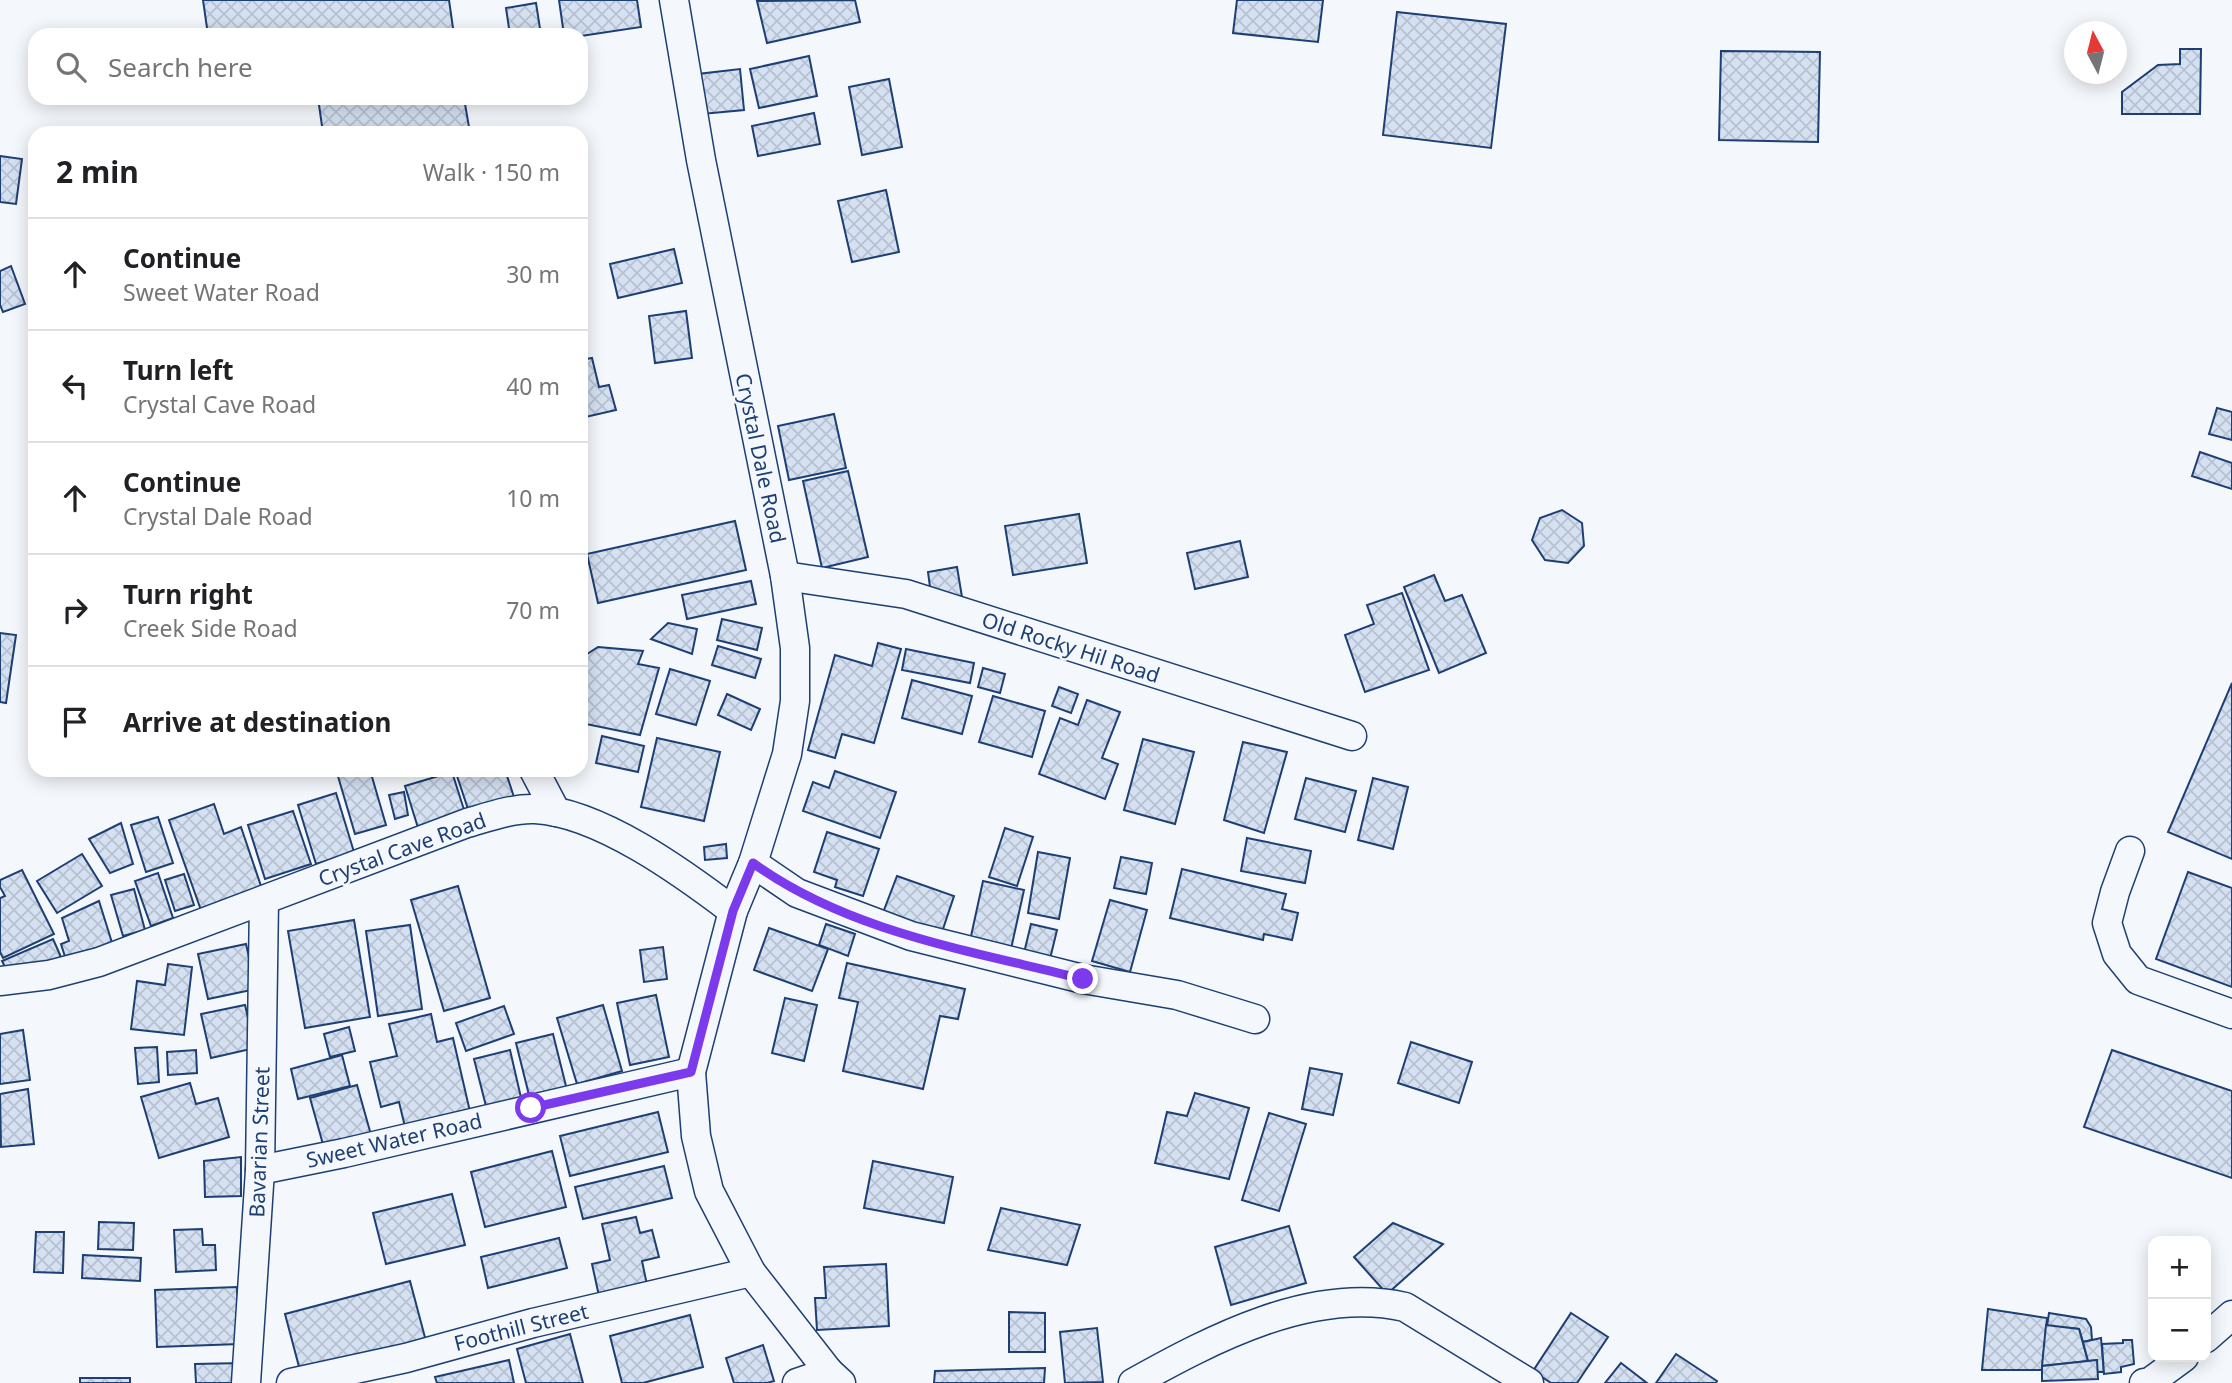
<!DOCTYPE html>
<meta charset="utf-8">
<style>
:root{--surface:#fff;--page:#f2f2f2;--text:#202124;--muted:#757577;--line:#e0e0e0}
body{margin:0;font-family:"Noto Sans",sans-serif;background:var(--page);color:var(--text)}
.controls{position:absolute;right:21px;bottom:21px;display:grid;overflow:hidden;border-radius:14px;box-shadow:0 4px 18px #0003}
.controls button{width:63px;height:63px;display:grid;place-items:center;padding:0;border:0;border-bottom:2px solid var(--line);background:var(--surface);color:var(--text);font:35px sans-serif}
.compass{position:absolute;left:2064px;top:21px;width:63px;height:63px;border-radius:50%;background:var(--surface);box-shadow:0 4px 18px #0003;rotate:353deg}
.stop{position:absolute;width:21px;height:21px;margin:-16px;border:5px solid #7c3aed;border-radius:50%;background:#fff}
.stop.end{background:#7c3aed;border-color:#fff;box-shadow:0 2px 7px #0008}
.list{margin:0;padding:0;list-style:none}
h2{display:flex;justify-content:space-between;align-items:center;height:91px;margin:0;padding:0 28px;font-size:30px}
h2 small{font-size:23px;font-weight:400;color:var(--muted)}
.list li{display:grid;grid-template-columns:46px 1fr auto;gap:21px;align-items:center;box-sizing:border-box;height:112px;padding:0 28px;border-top:2px solid var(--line)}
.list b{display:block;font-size:26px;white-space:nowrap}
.list p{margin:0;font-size:23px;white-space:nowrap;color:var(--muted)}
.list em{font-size:23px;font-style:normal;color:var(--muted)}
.icon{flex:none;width:38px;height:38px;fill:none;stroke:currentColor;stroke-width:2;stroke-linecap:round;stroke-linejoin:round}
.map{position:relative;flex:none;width:2232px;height:1383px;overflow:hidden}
.search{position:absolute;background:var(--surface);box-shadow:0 4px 18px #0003;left:28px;top:28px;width:560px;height:77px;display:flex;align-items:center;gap:18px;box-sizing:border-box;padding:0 24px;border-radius:21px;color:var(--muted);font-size:26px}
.panel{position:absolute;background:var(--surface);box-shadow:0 4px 18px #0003;left:28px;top:126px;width:560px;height:651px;border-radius:21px}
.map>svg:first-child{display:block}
.building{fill:url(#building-cross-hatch);stroke:#1d3f73;stroke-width:2}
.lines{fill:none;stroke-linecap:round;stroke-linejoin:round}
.minor-casing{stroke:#1d3f73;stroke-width:31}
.minor{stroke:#f4f7fb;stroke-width:28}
.route{stroke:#7c3aed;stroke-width:9}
.labels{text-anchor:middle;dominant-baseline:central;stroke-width:5;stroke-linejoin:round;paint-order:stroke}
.street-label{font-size:21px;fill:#1d3f73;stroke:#f4f7fb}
</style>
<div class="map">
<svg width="2232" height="1383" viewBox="0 0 2232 1383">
<defs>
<pattern id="building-cross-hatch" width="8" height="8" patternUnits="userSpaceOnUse" patternTransform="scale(1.75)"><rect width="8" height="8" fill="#d5e0f0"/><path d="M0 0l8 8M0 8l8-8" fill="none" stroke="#b6c1d1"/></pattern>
</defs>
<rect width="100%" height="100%" fill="#f4f7fb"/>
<g class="building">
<path d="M 203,0 L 449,0 L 454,35 L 208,35 Z"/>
<path d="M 559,0 L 637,0 L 641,27 L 581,36 L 564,35 Z"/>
<path d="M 855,0 L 860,22 L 767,43 L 757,1 Z"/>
<path d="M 1237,0 L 1323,0 L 1318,42 L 1233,33 Z"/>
<path d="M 536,3 L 541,35 L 510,35 L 506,8 Z"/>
<path d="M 1397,12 L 1506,24 L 1491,148 L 1383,135 Z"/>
<path d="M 2180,49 L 2201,49 L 2200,114 L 2122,114 L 2122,92 L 2158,65 L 2180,64 Z"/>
<path d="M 1721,51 L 1820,52 L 1818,142 L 1719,140 Z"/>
<path d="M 809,56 L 817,96 L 759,108 L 750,69 Z"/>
<path d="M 740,69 L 744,110 L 702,114 L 698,74 Z"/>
<path d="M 889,79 L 902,147 L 862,155 L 849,87 Z"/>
<path d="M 318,98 L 464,98 L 470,133 L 323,133 Z"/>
<path d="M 814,113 L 820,144 L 758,156 L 752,126 Z"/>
<path d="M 0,156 L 22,159 L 16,204 L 0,202 Z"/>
<path d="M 886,190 L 899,252 L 852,262 L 838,201 Z"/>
<path d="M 674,249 L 682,283 L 618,298 L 610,264 Z"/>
<path d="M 11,266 L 25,304 L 3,312 L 0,305 L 0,271 Z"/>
<path d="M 686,311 L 692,358 L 655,363 L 649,316 Z"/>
<path d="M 592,358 L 599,387 L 609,385 L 616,410 L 581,418 L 581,360 Z"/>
<path d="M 2217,408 L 2232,412 L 2232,440 L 2209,434 Z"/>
<path d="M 834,414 L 846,468 L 789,480 L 778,426 Z"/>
<path d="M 2200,452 L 2232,463 L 2232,489 L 2192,476 Z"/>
<path d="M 848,471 L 868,557 L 822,568 L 803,481 Z"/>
<path d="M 1562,510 L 1582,523 L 1584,546 L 1568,563 L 1545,560 L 1532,540 L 1540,518 Z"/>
<path d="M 1079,514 L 1087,563 L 1013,575 L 1005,526 Z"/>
<path d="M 735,521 L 746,570 L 598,603 L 587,554 Z"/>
<path d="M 1240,541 L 1248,577 L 1195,589 L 1187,553 Z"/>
<path d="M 957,567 L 962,597 L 932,602 L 928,572 Z"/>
<path d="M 1434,575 L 1445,601 L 1462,595 L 1486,653 L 1439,673 L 1404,587 Z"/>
<path d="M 751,581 L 756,604 L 687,619 L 682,595 Z"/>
<path d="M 1402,593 L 1429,670 L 1365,692 L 1345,635 L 1374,624 L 1367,605 Z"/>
<path d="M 722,619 L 762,628 L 757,650 L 717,640 Z"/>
<path d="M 668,623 L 697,629 L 692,654 L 651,639 Z"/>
<path d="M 0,633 L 16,635 L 6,703 L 0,702 Z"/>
<path d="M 878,643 L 901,649 L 874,743 L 842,734 L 835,758 L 808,750 L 835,655 L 872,666 Z"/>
<path d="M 718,646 L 761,659 L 755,678 L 712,665 Z"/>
<path d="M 598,647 L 643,651 L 638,664 L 659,668 L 640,735 L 581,723 L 581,658 Z"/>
<path d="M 906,649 L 974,663 L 970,683 L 902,670 Z"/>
<path d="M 983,668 L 1005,674 L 1000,693 L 978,687 Z"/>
<path d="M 670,669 L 710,681 L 696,725 L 656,714 Z"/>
<path d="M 912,680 L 972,696 L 962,734 L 902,718 Z"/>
<path d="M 2232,683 L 2232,859 L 2168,832 Z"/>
<path d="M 1059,687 L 1078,694 L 1071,713 L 1052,706 Z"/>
<path d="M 727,694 L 760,709 L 751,730 L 718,715 Z"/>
<path d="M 993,696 L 1045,711 L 1032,757 L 979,742 Z"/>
<path d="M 1087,700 L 1120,712 L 1102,758 L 1118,764 L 1105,799 L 1039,774 L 1060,718 L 1078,725 Z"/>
<path d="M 602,736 L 644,746 L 638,772 L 596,763 Z"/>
<path d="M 657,738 L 720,752 L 704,821 L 641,807 Z"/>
<path d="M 1143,739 L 1194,752 L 1175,824 L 1124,810 Z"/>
<path d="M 1243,742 L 1287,752 L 1264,833 L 1224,820 Z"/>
<path d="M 346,770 L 370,770 L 386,825 L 355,834 L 337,773 Z"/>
<path d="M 465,770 L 505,770 L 515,800 L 470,815 L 456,773 Z"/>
<path d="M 835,771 L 896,792 L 880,838 L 803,811 L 813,782 L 829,788 Z"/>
<path d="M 452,772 L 466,816 L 419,831 L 405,786 Z"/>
<path d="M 1306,778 L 1356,791 L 1345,832 L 1295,819 Z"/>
<path d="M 1373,778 L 1408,787 L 1393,849 L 1358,840 Z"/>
<path d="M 404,792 L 408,815 L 395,819 L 389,795 Z"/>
<path d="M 336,793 L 354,852 L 316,864 L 298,805 Z"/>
<path d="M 214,804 L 224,834 L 241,827 L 263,892 L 202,913 L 169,820 Z"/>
<path d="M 293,811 L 311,864 L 265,879 L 248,825 Z"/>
<path d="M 158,817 L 173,863 L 146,872 L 131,825 Z"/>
<path d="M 121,823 L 133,864 L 110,873 L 89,839 Z"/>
<path d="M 1005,828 L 1033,837 L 1017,886 L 989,877 Z"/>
<path d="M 827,832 L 879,849 L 863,896 L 835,887 L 837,880 L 814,872 Z"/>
<path d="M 1247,838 L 1311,851 L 1305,883 L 1241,871 Z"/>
<path d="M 726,844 L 727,858 L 705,860 L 704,847 Z"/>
<path d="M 1038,852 L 1070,858 L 1059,919 L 1028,913 Z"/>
<path d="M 82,854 L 102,886 L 57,913 L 37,881 Z"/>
<path d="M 1121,857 L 1152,863 L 1146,894 L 1114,888 Z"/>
<path d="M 1182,869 L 1286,894 L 1282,909 L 1298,913 L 1292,940 L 1264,934 L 1263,940 L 1170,918 Z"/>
<path d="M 22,870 L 54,934 L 3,958 L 0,952 L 0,898 L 5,896 L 0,887 L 0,880 Z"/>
<path d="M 2188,872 L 2232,888 L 2232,987 L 2156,959 Z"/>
<path d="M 158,873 L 173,918 L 151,926 L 135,881 Z"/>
<path d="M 184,874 L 194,905 L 175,911 L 165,880 Z"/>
<path d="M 897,876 L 954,896 L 940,938 L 881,918 Z"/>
<path d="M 983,881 L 1024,890 L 1009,958 L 968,950 Z"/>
<path d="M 458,886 L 490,998 L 444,1011 L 411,900 Z"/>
<path d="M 134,889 L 145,930 L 123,936 L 111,895 Z"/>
<path d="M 1110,900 L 1147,910 L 1130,972 L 1092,961 Z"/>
<path d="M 99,901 L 114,949 L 67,963 L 61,944 L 69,941 L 62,918 Z"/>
<path d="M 354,920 L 370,1017 L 305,1028 L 288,931 Z"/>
<path d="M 826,924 L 855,934 L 848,956 L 819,945 Z"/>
<path d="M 1031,924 L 1057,930 L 1049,963 L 1023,957 Z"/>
<path d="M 410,925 L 422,1009 L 378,1016 L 366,931 Z"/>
<path d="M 769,928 L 828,949 L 812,991 L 754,970 Z"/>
<path d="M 53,939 L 61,957 L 11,979 L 2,961 Z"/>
<path d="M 246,944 L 256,989 L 208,999 L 198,954 Z"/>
<path d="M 663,947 L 667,979 L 644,982 L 640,950 Z"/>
<path d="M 847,963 L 965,989 L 958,1019 L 940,1016 L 923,1089 L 843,1071 L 858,1002 L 839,998 Z"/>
<path d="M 168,964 L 192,967 L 184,1035 L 131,1029 L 137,981 L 165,985 Z"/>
<path d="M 656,995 L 669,1057 L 630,1065 L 617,1003 Z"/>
<path d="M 785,998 L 817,1005 L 804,1061 L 772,1053 Z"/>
<path d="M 245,1005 L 255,1048 L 211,1058 L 201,1014 Z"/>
<path d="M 603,1005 L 622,1071 L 577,1084 L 557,1018 Z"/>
<path d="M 504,1006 L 514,1034 L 466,1051 L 456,1023 Z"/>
<path d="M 431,1014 L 437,1042 L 453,1038 L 471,1116 L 406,1131 L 399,1102 L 381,1107 L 370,1062 L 397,1056 L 389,1024 Z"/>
<path d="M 349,1027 L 355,1051 L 330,1057 L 324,1034 Z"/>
<path d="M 23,1030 L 30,1080 L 0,1084 L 0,1034 Z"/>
<path d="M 553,1034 L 567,1090 L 530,1099 L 516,1043 Z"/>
<path d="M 1411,1042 L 1472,1062 L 1459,1103 L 1398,1083 Z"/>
<path d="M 157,1047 L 159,1082 L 138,1084 L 135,1048 Z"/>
<path d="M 196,1050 L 197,1073 L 168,1075 L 167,1052 Z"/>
<path d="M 510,1050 L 522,1102 L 487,1110 L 474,1059 Z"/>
<path d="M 2112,1050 L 2232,1091 L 2232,1178 L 2084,1127 Z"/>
<path d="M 342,1055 L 350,1086 L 298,1099 L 291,1069 Z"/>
<path d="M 1310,1068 L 1342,1074 L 1333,1115 L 1302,1109 Z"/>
<path d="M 190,1083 L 196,1104 L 218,1098 L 229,1137 L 159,1158 L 141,1097 Z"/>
<path d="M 357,1085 L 373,1142 L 326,1155 L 310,1098 Z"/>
<path d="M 28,1089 L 34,1144 L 1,1147 L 0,1094 Z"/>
<path d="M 1195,1093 L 1249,1108 L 1229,1179 L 1155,1163 L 1167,1112 L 1187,1116 Z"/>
<path d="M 658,1112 L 668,1152 L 570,1176 L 560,1136 Z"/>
<path d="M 1269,1113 L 1306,1124 L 1279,1211 L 1242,1200 Z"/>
<path d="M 552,1151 L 566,1207 L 485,1227 L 471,1172 Z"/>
<path d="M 241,1157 L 241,1196 L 205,1197 L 204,1161 Z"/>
<path d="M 873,1161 L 953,1177 L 944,1223 L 864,1208 Z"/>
<path d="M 664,1166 L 672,1198 L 583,1219 L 575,1187 Z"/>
<path d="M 452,1194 L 465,1245 L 386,1264 L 373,1213 Z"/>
<path d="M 1001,1208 L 1080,1225 L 1067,1265 L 988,1250 Z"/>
<path d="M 636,1217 L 640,1233 L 652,1230 L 659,1257 L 642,1261 L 647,1285 L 599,1296 L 592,1264 L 610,1260 L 602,1224 Z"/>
<path d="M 99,1222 L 134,1223 L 133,1250 L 98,1249 Z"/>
<path d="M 1393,1223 L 1443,1244 L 1387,1294 L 1354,1257 Z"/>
<path d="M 1289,1226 L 1306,1283 L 1231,1305 L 1215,1247 Z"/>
<path d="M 202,1229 L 203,1245 L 215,1245 L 216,1270 L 176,1272 L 174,1230 Z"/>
<path d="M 36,1232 L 64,1232 L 63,1273 L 34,1272 Z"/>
<path d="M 559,1238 L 567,1268 L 488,1288 L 481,1257 Z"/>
<path d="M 83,1255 L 141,1258 L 140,1281 L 82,1278 Z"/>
<path d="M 886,1264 L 889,1326 L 817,1330 L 815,1298 L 826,1298 L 824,1267 Z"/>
<path d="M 410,1281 L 427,1345 L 302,1378 L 285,1314 Z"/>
<path d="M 237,1287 L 239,1344 L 157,1347 L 155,1290 Z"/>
<path d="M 1988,1309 L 2047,1318 L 2042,1370 L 1982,1370 Z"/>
<path d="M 1009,1312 L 1045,1313 L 1045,1352 L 1009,1352 Z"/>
<path d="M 1571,1313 L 1608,1337 L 1577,1383 L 1551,1383 L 1533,1371 Z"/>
<path d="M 2049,1313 L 2086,1319 L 2091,1327 L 2092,1340 L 2083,1342 L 2079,1329 L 2047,1326 Z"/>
<path d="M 690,1315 L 703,1367 L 643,1383 L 622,1383 L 610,1336 Z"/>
<path d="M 2046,1325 L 2079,1329 L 2088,1361 L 2042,1366 Z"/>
<path d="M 1097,1328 L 1103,1382 L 1065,1383 L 1060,1332 Z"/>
<path d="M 570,1334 L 583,1383 L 526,1383 L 517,1349 Z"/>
<path d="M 2101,1338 L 2104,1372 L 2097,1372 L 2097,1360 L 2088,1361 L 2083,1342 Z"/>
<path d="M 2123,1340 L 2132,1340 L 2134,1364 L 2121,1367 L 2121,1372 L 2104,1374 L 2102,1344 L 2123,1343 Z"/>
<path d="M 763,1345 L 774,1381 L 767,1383 L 734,1383 L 726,1358 Z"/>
<path d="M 1676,1354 L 1717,1381 L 1716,1383 L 1656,1383 Z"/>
<path d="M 509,1360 L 514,1383 L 437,1383 L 435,1377 Z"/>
<path d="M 2097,1360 L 2098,1379 L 2042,1381 L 2042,1366 Z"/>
<path d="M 243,1363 L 243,1383 L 196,1383 L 195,1364 Z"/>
<path d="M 1621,1363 L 1647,1383 L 1605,1383 Z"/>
<path d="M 1045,1368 L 1044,1383 L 934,1383 L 935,1371 Z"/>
<rect x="80" y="1378" width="50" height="5"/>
</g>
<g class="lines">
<defs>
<g id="minor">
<path d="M 674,0 L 701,160 L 785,576 L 795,648 L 795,701 L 787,754 L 753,863 L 733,911 L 691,1072 L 696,1136 L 709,1191 L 751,1272 L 829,1372 L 841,1383"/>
<path d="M 785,576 L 906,594 L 1352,736"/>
<path d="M 534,770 L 556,812"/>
<path d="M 2130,851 L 2115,892 L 2107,923 L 2117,954 L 2138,980 L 2232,1014"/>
<path d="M 753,863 L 797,893 L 911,936 L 1083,979 L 1177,995 L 1255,1019"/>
<path d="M 0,981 L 49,975 L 99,962 L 467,823 C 488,817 513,808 535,809 C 599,812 683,873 733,911"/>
<path d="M 260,1170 L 344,1153 L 691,1072"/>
<path d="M 2206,1338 L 2232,1315"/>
<path d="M 246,1383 L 260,1170 L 264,900"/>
<path d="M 291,1383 L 406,1358 L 533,1323 L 751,1272"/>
<path d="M 797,1383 L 829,1372"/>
<path d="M 1133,1383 C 1212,1339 1312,1286 1405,1307 L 1529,1383"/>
<path d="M 2144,1383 L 2150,1382 L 2184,1357"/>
</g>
</defs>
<use href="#minor" class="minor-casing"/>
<use href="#minor" class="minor"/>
</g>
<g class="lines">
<path class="route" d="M 531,1108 L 691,1072 L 733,911 L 753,863 C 848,932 972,951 1083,979"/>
</g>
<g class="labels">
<g class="street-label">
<text transform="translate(761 458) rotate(78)">Crystal Dale Road</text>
<text transform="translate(1071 647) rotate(18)">Old Rocky Hil Road</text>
<text transform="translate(402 849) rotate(-20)">Crystal Cave Road</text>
<text transform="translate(394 1140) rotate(-13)">Sweet Water Road</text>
<text transform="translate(259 1142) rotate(-88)">Bavarian Street</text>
<text transform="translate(521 1327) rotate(-14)">Foothill Street</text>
</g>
</g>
</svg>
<div class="controls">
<button>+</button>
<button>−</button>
</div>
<svg class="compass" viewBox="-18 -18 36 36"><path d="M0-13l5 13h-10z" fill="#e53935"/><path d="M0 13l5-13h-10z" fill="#757577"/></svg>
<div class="stop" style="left:531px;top:1108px"></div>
<div class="stop end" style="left:1083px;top:979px"></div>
<div class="search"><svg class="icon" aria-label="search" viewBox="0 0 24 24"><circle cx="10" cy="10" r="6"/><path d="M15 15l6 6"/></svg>Search here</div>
<section class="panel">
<h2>2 min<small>Walk · 150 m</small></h2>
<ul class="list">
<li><svg class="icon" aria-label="ahead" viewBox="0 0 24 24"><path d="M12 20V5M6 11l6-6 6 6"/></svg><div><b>Continue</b><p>Sweet Water Road</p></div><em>30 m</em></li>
<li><svg class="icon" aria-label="left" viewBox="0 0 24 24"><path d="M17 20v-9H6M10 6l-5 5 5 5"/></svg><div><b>Turn left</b><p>Crystal Cave Road</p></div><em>40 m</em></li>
<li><svg class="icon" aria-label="ahead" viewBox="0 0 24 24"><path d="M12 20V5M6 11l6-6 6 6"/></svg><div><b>Continue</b><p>Crystal Dale Road</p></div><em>10 m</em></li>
<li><svg class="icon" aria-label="right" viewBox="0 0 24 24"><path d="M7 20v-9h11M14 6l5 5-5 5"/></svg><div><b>Turn right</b><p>Creek Side Road</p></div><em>70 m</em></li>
<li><svg class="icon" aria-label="arrive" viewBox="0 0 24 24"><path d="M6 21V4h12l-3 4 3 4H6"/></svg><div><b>Arrive at destination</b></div></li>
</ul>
</section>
</div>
